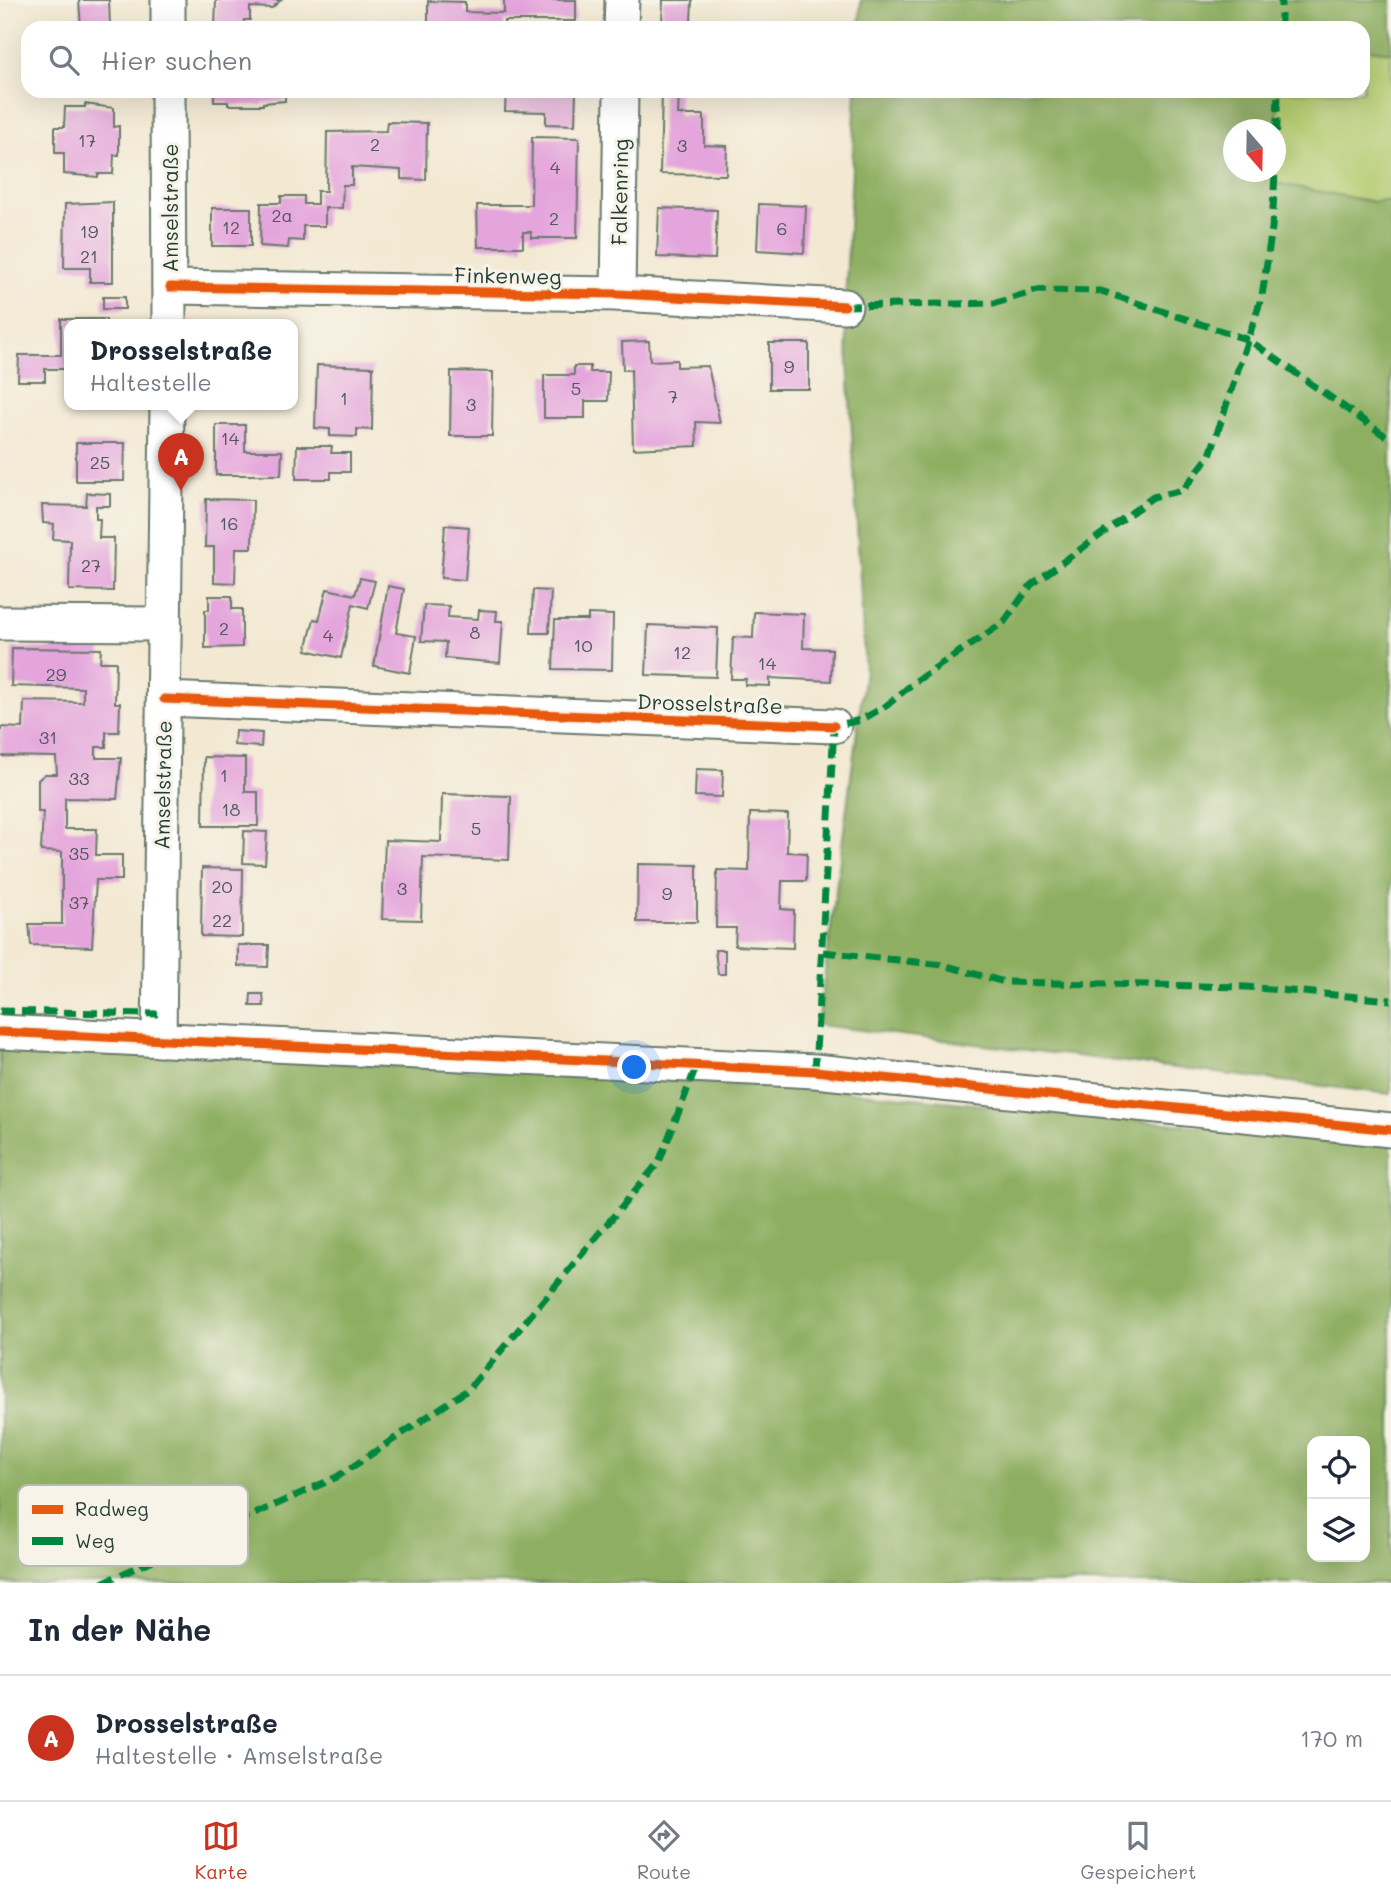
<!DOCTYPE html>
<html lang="de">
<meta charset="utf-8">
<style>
:root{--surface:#fff;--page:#f2f2f3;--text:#1f2937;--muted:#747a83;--line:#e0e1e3;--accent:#c8321e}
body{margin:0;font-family:Mali,sans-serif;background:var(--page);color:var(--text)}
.controls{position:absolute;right:21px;bottom:21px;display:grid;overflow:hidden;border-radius:14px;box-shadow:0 7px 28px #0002}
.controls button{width:63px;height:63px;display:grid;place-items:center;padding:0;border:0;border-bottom:2px solid var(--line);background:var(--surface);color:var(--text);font:35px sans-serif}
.compass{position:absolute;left:1223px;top:119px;width:63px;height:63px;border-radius:50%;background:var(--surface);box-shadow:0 7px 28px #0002;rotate:160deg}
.you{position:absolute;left:635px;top:1068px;width:24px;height:24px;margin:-18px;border:5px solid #fff;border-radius:50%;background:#1a73e8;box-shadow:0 0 0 10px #1a73e833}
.badge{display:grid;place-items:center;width:46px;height:46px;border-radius:50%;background:var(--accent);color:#fff;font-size:23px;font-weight:700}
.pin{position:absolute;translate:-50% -58px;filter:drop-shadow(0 2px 4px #0008)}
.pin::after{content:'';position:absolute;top:37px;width:24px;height:21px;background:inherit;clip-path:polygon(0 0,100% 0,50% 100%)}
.popup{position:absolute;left:64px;top:319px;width:234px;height:91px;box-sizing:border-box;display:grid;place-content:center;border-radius:14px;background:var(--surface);filter:drop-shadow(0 2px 5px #0005);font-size:23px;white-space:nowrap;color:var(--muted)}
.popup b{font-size:26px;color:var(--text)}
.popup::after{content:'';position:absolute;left:50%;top:100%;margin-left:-14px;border:14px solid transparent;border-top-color:var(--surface)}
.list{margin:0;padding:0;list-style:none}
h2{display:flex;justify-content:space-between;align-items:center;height:91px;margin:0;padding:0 28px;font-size:30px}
h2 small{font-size:23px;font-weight:400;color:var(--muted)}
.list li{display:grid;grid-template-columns:46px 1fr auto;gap:21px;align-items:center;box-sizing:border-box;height:126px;padding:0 28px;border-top:2px solid var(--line)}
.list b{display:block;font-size:26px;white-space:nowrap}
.list p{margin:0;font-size:23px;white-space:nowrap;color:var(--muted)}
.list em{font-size:23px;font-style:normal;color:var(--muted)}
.icon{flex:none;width:38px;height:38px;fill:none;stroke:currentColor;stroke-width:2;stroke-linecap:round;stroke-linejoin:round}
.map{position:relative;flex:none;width:1391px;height:1583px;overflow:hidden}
.search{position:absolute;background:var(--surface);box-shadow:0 7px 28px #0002;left:21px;right:21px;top:21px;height:77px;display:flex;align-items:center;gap:18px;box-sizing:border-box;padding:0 24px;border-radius:21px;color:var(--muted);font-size:26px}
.sheet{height:217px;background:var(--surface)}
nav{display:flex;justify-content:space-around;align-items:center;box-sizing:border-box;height:98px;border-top:2px solid var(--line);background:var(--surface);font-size:19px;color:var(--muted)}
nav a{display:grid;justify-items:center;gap:4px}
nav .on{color:var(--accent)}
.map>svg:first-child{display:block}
.green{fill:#b3cb6f;stroke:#698452;stroke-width:2}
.forest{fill:#8eaf62;stroke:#56764b;stroke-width:2;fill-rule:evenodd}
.building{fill:#e4a4dc}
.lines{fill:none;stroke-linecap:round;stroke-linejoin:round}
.minor-casing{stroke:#69796c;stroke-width:37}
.minor{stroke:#fff;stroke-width:33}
.quiet{stroke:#00873e;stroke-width:7;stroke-dasharray:14 7;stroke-linecap:butt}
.cycleway-casing{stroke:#f7f3e8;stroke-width:13}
.cycleway{stroke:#e8590c;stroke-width:9}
.labels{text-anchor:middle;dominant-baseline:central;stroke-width:6;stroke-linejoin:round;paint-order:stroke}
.number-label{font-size:18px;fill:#50575e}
.street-label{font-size:21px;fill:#1f3d34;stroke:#f7f3e8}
.key{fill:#f7f3e8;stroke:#b6bcb2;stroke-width:2}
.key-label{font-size:19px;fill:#1f3d34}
</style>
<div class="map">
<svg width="1391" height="1583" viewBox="0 0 1391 1583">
<rect width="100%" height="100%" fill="#f7f3e8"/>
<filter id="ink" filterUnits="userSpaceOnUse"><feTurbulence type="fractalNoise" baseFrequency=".0143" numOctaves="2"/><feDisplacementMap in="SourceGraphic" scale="14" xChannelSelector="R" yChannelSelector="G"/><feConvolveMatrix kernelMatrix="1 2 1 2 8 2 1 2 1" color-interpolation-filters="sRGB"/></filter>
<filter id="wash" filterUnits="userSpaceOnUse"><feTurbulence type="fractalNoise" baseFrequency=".00686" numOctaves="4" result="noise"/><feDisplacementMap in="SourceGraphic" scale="28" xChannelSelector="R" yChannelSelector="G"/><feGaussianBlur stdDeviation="1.57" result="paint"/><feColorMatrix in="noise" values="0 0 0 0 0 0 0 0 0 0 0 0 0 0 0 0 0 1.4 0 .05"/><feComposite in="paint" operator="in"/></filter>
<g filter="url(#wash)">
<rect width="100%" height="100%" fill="#f3e9d3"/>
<path class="green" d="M 1363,48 L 1391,52 L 1391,201 L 1374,202 L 1274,183 L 1278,91 L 1363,91 Z"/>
<g class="forest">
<path d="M 861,0 L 1391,0 L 1391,52 L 1363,48 L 1363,28 L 859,28 Z"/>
<path d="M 856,91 L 1278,91 L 1276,153 L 1276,130 L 1234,130 L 1234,172 L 1275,172 L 1275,183 L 1374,202 L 1391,201 L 1391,1094 L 818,1025 L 865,671 L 845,306 Z"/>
<path d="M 0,1045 L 812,1088 L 1391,1145 L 1391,1583 L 0,1583 ZM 1312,1441 L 1365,1441 L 1365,1557 L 1312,1557 Z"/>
</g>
<g id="blocks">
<g class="building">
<path d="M 79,0 L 109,0 L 110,28 L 81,28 Z"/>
<path d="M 216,0 L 281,0 L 272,8 L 250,7 L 250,20 L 244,20 L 243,28 L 215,28 Z"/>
<path d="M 504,0 L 576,0 L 576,21 L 504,21 L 504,28 L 428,27 L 428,1 L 465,2 L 465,12 L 504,13 Z"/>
<path d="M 663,0 L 692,0 L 691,21 L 702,22 L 702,28 L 657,28 L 657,23 L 662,24 Z"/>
<path d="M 214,91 L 285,91 L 285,101 L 263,103 L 263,105 L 228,105 L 228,102 L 214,102 Z"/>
<path d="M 506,91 L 576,91 L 575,125 L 546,124 L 546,112 L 505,111 Z"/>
<path d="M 662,91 L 679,91 L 678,115 L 704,115 L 704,145 L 727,146 L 726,175 L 660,174 Z"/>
<path d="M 85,104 L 114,108 L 114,127 L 119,126 L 119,155 L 114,155 L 113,174 L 98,174 L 98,177 L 64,174 L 64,153 L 55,153 L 55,127 L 64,127 L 65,107 L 85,107 Z"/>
<path d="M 387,122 L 427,123 L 426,180 L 401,179 L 401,170 L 352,167 L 352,185 L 343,185 L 342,208 L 325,208 L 325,226 L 303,226 L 303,241 L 289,240 L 288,248 L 260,246 L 261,203 L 281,203 L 281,196 L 304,196 L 304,204 L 317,204 L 317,191 L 326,191 L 327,132 L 386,131 Z"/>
<path d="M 532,137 L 579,138 L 577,238 L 531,238 L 531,232 L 523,232 L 523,247 L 478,247 L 477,205 L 531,205 Z"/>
<path d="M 113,202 L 113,282 L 90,282 L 90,268 L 64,268 L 65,204 Z"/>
<path d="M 759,204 L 806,206 L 804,253 L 757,250 Z"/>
<rect x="212" y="208" width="39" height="38"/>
<path d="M 659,208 L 717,210 L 715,259 L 657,257 Z"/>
<rect x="103" y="297" width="22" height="12"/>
<path d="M 61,319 L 106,319 L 106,325 L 69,325 L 69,369 L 45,369 L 45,381 L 18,381 L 19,355 L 61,355 Z"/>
<path d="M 649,341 L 650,361 L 677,360 L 677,367 L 708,366 L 720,423 L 696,422 L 697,446 L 633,449 L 631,370 L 623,370 L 622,342 Z"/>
<rect x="769" y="343" width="40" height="46"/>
<path d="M 317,365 L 373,367 L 372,430 L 357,429 L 357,437 L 330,436 L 330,429 L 315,428 Z"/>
<path d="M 574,366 L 590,366 L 590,372 L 609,372 L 608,401 L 585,401 L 585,418 L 544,418 L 544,375 L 574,375 Z"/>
<path d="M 451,371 L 493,372 L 492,436 L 450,436 Z"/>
<path d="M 216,425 L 245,425 L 245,451 L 282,451 L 281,475 L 216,475 Z"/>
<path d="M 76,443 L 125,443 L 124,481 L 76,481 Z"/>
<path d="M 297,446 L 332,446 L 331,453 L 350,453 L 350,472 L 331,472 L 331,479 L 296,479 Z"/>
<path d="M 87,493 L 110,494 L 110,506 L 96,506 L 96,519 L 100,519 L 99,538 L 114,538 L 113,591 L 69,590 L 70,540 L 53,539 L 54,524 L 43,523 L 42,505 L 86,506 Z"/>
<path d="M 206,499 L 253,500 L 252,548 L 236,548 L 235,583 L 214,582 L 214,547 L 205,547 Z"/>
<path d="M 445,525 L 469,527 L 465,580 L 441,578 Z"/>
<path d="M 360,578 L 375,581 L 368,608 L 353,604 L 341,658 L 306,650 L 314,619 L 319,620 L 327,589 L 355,595 Z"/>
<path d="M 388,586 L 404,589 L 396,633 L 416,636 L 410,673 L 374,666 Z"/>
<path d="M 533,590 L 551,591 L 549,633 L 531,633 Z"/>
<path d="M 209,596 L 232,596 L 232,609 L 242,609 L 242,647 L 205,648 L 205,610 L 209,610 Z"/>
<path d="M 424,605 L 449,606 L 448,617 L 478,619 L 479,610 L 497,611 L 496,621 L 503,621 L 500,663 L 445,658 L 446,642 L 421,641 Z"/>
<path d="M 754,612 L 804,614 L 803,648 L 832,649 L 831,681 L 770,678 L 770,686 L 745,685 L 746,679 L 731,679 L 733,637 L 753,638 Z"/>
<path d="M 588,614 L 613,615 L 612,670 L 553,669 L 555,620 L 588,620 Z"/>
<path d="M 648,625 L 718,628 L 716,677 L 646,675 Z"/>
<path d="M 12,648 L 101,649 L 100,662 L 116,662 L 115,703 L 120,703 L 119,732 L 106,732 L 106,747 L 96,747 L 96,758 L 121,758 L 117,799 L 65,798 L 65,829 L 97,829 L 96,855 L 122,855 L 122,880 L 96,880 L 92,947 L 31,945 L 29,924 L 62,924 L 62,852 L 41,851 L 43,812 L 38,812 L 38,780 L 45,774 L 57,774 L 56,757 L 0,756 L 1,727 L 23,728 L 24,701 L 83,702 L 83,688 L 11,686 Z"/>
<path d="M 235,731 L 262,733 L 261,747 L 234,745 Z"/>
<path d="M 204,757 L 245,758 L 245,792 L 258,792 L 258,826 L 203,826 Z"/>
<path d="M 696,769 L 723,770 L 722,797 L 695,796 Z"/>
<path d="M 442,794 L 511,796 L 509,860 L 423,857 L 421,920 L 382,919 L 385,840 L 441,842 Z"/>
<path d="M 750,813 L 788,814 L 787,852 L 807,853 L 806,881 L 782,881 L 781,909 L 794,910 L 793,948 L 735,946 L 736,928 L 716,928 L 717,870 L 749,871 Z"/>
<path d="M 244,831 L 267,832 L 265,864 L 243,863 Z"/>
<path d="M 638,864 L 697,865 L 697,922 L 637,922 Z"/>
<path d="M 202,868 L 243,869 L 242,937 L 201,936 Z"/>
<path d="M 238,945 L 269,945 L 268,967 L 238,966 Z"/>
<path d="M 715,950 L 725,950 L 725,974 L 718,974 Z"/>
<path d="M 251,994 L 263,994 L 264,1006 L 250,1006 Z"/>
</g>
</g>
</g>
<g filter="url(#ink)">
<use href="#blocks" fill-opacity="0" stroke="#69796c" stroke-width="2"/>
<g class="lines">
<defs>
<g id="minor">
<path d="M 168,0 L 168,28"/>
<path d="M 621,28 L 622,0"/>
<path d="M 168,91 L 169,325"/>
<path d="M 170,287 L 618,294 L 845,306"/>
<path d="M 618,294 L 621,91"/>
<path d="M 0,623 L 164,624"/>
<path d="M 164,699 L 834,726"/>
<path d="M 0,1032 L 815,1071 L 1391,1130"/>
<path d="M 159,1040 L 167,405"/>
</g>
</defs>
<use href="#minor" class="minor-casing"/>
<use href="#minor" class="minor"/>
<g class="quiet">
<path d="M 1281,28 L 1281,0"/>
<path d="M 1276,153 L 1278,91"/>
<path d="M 845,306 L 996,303 L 1038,290 L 1101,291 L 1249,340 L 1391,440"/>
<path d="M 823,952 L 943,965 L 1004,982 L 1247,987 L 1391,1000"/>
<path d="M 0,1011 L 158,1014"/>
<path d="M 815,1071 L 834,726 L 861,720 L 886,706 L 916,681 L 1004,622 L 1031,585 L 1153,497 L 1183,490 L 1210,455 L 1262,296 L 1272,228 L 1275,172"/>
<path d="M 102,1583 L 337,1477 L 469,1389 L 659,1162 L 697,1065"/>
</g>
<defs>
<g id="cycleway">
<path d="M 170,287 L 618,294 L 845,306"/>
<path d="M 164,699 L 834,726"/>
<path d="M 0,1032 L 815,1071 L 1391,1130"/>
</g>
</defs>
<use href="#cycleway" class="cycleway-casing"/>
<use href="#cycleway" class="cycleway"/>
</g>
</g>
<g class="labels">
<g class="number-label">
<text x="87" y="140">17</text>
<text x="375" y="144">2</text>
<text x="682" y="145">3</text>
<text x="555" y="167">4</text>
<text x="282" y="215">2a</text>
<text x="554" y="218">2</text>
<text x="231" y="227">12</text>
<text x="782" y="228">6</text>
<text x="89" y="231">19</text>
<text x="89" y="256">21</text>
<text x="789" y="366">9</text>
<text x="576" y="388">5</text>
<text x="673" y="396">7</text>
<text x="344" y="398">1</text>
<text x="471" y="404">3</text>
<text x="230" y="438">14</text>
<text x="100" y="462">25</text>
<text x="229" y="523">16</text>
<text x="91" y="565">27</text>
<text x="224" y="628">2</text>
<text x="475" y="632">8</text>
<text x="328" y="635">4</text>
<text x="583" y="645">10</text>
<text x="682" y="652">12</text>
<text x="767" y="663">14</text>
<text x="56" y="674">29</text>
<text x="48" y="737">31</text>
<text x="224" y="775">1</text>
<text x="79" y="778">33</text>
<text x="231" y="809">18</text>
<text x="476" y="828">5</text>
<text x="79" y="853">35</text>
<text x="222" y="886">20</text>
<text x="402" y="888">3</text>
<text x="667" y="893">9</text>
<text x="79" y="902">37</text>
<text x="222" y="920">22</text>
</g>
<g class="street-label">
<text transform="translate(619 192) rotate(-89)">Falkenring</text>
<text transform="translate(169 208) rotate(-90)">Amselstraße</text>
<text transform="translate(508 275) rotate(1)">Finkenweg</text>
<text transform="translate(710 703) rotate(2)">Drosselstraße</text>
<text transform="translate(162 785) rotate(-89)">Amselstraße</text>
</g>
</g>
<rect x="18" y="1485" width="230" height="81" rx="10" class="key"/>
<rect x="32" y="1505" width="31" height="9" fill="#e8590c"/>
<rect x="32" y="1537" width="31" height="8" fill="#00873e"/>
<g class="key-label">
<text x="75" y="1516">Radweg</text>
<text x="75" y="1548">Weg</text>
</g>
</svg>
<div class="controls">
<button><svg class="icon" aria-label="locate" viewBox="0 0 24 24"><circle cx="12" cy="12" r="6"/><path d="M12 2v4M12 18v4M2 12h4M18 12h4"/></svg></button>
<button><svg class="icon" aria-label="layers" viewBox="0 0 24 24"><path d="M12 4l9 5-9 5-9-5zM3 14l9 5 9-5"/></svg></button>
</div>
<svg class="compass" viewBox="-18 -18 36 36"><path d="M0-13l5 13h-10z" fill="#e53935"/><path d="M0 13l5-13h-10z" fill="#747a83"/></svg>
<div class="you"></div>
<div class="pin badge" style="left:181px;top:491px">A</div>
<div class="popup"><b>Drosselstraße</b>Haltestelle</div>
<div class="search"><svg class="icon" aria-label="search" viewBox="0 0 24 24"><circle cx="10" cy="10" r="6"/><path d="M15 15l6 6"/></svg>Hier suchen</div>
</div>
<section class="sheet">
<h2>In der Nähe<small></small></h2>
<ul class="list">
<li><span class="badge">A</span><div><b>Drosselstraße</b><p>Haltestelle · Amselstraße</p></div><em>170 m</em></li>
</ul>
</section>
<nav>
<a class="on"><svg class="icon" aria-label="map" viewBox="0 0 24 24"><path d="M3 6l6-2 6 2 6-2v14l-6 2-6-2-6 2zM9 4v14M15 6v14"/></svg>Karte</a>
<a><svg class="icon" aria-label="directions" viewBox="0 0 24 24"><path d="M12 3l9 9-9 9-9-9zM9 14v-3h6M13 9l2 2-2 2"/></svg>Route</a>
<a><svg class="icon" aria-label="saved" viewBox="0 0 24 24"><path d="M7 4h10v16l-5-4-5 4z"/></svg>Gespeichert</a>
</nav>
